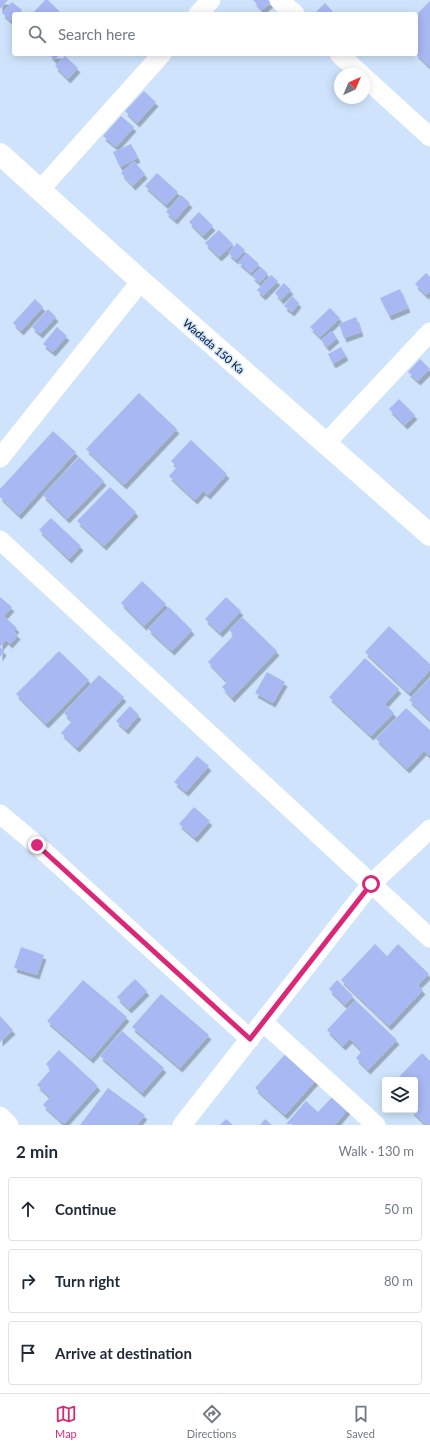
<!DOCTYPE html>
<meta charset="utf-8">
<style>
:root{--surface:#fff;--page:#f2f2f3;--text:#1f2937;--muted:#747a83;--line:#e0e1e3;--accent:#db2777}
body{margin:0;font-family:Lato,sans-serif;background:var(--page);color:var(--text)}
.controls{position:absolute;right:12px;bottom:12px;display:grid;overflow:hidden;border-radius:4px;box-shadow:0 2px 10px #0003}
.controls button{width:36px;height:36px;display:grid;place-items:center;padding:0;border:0;border-bottom:1px solid var(--line);background:var(--surface);color:var(--text);font:20px sans-serif}
.compass{position:absolute;left:334px;top:68px;width:36px;height:36px;border-radius:50%;background:var(--surface);box-shadow:0 2px 10px #0003;rotate:44deg}
.stop{position:absolute;width:12px;height:12px;margin:-9px;border:3px solid #db2777;border-radius:50%;background:#fff}
.stop.end{background:#db2777;border-color:#fff;box-shadow:0 1px 4px #0008}
.list{margin:0;padding:0;list-style:none}
h2{display:flex;justify-content:space-between;align-items:center;height:52px;margin:0;padding:0 16px;font-size:17px}
h2 small{font-size:13px;font-weight:400;color:var(--muted)}
.list li{display:grid;grid-template-columns:26px 1fr auto;gap:12px;align-items:center;box-sizing:border-box;height:64px;margin:0 8px 8px;padding:0 8px;border:1px solid var(--line);border-radius:4px}
.list b{display:block;font-size:15px;white-space:nowrap}
.list em{font-size:13px;font-style:normal;color:var(--muted)}
.icon{flex:none;width:22px;height:22px;fill:none;stroke:currentColor;stroke-width:2;stroke-linecap:round;stroke-linejoin:round}
.map{position:relative;flex:none;width:430px;height:1125px;overflow:hidden}
.search{position:absolute;background:var(--surface);box-shadow:0 2px 10px #0003;left:12px;right:12px;top:12px;height:44px;display:flex;align-items:center;gap:10px;box-sizing:border-box;padding:0 14px;border-radius:4px;color:var(--muted);font-size:15px}
.sheet{height:268px;background:var(--surface)}
nav{display:flex;justify-content:space-around;align-items:center;box-sizing:border-box;height:56px;border-top:1px solid var(--line);background:var(--surface);font-size:11px;color:var(--muted)}
nav a{display:grid;justify-items:center;gap:2px}
nav .on{color:var(--accent)}
.map>svg:first-child{display:block}
.building{fill:#a8b8f2;filter:url(#shadow)}
.lines{fill:none;stroke-linecap:round;stroke-linejoin:round}
.street{stroke:#fff;stroke-width:19}
.secondary{stroke:#fff;stroke-width:22}
.route{stroke:#db2777;stroke-width:5}
.labels{text-anchor:middle;dominant-baseline:central;stroke-width:3;stroke-linejoin:round;paint-order:stroke}
.street-label{font-size:11px;fill:#03142a;stroke:#cfe4fc}
</style>
<div class="map">
<svg width="430" height="1125" viewBox="0 0 430 1125">
<defs>
<filter id="shadow"><feDropShadow dx="2.5" dy="4.5" stdDeviation="0" flood-color="#0004"/></filter>
</defs>
<rect width="100%" height="100%" fill="#cfe4fc"/>
<g class="building">
<path d="M 0,0 L 8,0 L 0,9 Z"/>
<path d="M 45,0 L 48,0 L 61,13 L 32,14 Z"/>
<path d="M 253,0 L 268,0 L 271,3 L 262,10 Z"/>
<path d="M 430,1 L 430,67 L 416,54 L 416,15 Z"/>
<path d="M 12,2 L 22,10 L 18,14 L 14,14 L 14,18 L 11,21 L 2,13 Z"/>
<path d="M 325,3 L 335,14 L 314,14 Z"/>
<path d="M 49,54 L 60,54 L 55,60 Z"/>
<path d="M 65,56 L 78,68 L 68,79 L 55,66 Z"/>
<path d="M 144,91 L 156,102 L 137,123 L 125,111 Z"/>
<path d="M 121,116 L 134,127 L 116,147 L 103,136 Z"/>
<path d="M 131,144 L 138,158 L 120,167 L 113,152 Z"/>
<path d="M 134,161 L 145,174 L 133,186 L 121,173 Z"/>
<path d="M 157,173 L 178,192 L 166,205 L 145,186 Z"/>
<path d="M 181,195 L 190,203 L 175,220 L 166,212 Z"/>
<path d="M 199,212 L 213,226 L 203,236 L 189,222 Z"/>
<path d="M 219,230 L 233,244 L 219,257 L 205,243 Z"/>
<path d="M 237,243 L 245,250 L 236,260 L 228,253 Z"/>
<path d="M 247,253 L 259,264 L 251,273 L 238,262 Z"/>
<path d="M 261,267 L 268,274 L 259,283 L 252,276 Z"/>
<path d="M 426,273 L 430,277 L 430,291 L 426,295 L 415,284 Z"/>
<path d="M 271,275 L 278,281 L 263,296 L 257,290 Z"/>
<path d="M 284,283 L 291,290 L 281,300 L 275,293 Z"/>
<path d="M 400,289 L 408,308 L 389,316 L 380,298 Z"/>
<path d="M 292,296 L 299,303 L 292,312 L 284,306 Z"/>
<path d="M 35,299 L 43,307 L 21,331 L 13,323 Z"/>
<path d="M 330,308 L 340,318 L 320,337 L 310,327 Z"/>
<path d="M 48,309 L 56,317 L 40,334 L 32,327 Z"/>
<path d="M 356,317 L 361,332 L 344,338 L 339,324 Z"/>
<path d="M 57,327 L 67,336 L 53,352 L 43,344 Z"/>
<path d="M 332,331 L 337,338 L 327,347 L 321,340 Z"/>
<path d="M 341,347 L 346,356 L 333,364 L 328,354 Z"/>
<path d="M 420,359 L 430,369 L 418,381 L 408,372 Z"/>
<path d="M 139,393 L 177,429 L 124,485 L 86,449 Z"/>
<path d="M 399,399 L 415,415 L 405,425 L 389,409 Z"/>
<path d="M 53,431 L 76,452 L 19,515 L 0,497 L 0,489 Z"/>
<path d="M 191,440 L 227,474 L 208,495 L 203,491 L 195,500 L 169,476 L 177,467 L 171,461 Z"/>
<path d="M 79,457 L 104,481 L 67,519 L 43,495 Z"/>
<path d="M 110,487 L 136,512 L 104,546 L 77,521 Z"/>
<path d="M 51,518 L 81,546 L 69,559 L 39,530 Z"/>
<path d="M 142,581 L 166,604 L 144,626 L 121,603 Z"/>
<path d="M 0,597 L 12,607 L 4,616 L 17,628 L 14,631 L 18,635 L 10,644 L 6,640 L 0,647 Z"/>
<path d="M 226,597 L 241,611 L 220,633 L 205,619 Z"/>
<path d="M 169,607 L 192,630 L 172,651 L 148,629 Z"/>
<path d="M 242,617 L 277,651 L 232,698 L 222,687 L 227,682 L 208,662 L 234,635 L 229,630 Z"/>
<path d="M 389,626 L 430,664 L 430,670 L 409,693 L 365,652 Z"/>
<path d="M 0,647 L 4,651 L 0,657 Z"/>
<path d="M 59,651 L 89,680 L 46,724 L 16,694 Z"/>
<path d="M 365,658 L 399,689 L 385,704 L 394,713 L 371,736 L 329,697 Z"/>
<path d="M 267,672 L 285,682 L 273,703 L 255,693 Z"/>
<path d="M 99,675 L 124,697 L 77,748 L 61,733 L 72,721 L 64,713 Z"/>
<path d="M 430,678 L 430,720 L 409,700 Z"/>
<path d="M 130,706 L 139,715 L 126,730 L 116,721 Z"/>
<path d="M 406,708 L 430,730 L 430,756 L 424,751 L 407,769 L 376,739 Z"/>
<path d="M 197,756 L 209,766 L 186,792 L 174,782 Z"/>
<path d="M 194,807 L 210,821 L 195,838 L 179,824 Z"/>
<path d="M 375,944 L 387,956 L 398,944 L 429,974 L 418,985 L 423,990 L 389,1026 L 341,980 Z"/>
<path d="M 21,947 L 44,955 L 37,975 L 14,968 Z"/>
<path d="M 135,979 L 147,991 L 129,1009 L 117,997 Z"/>
<path d="M 83,980 L 127,1017 L 91,1059 L 47,1021 Z"/>
<path d="M 337,980 L 353,996 L 345,1005 L 329,989 Z"/>
<path d="M 161,994 L 209,1035 L 180,1068 L 132,1027 Z"/>
<path d="M 355,1000 L 397,1040 L 368,1070 L 356,1058 L 362,1051 L 350,1039 L 343,1046 L 327,1030 Z"/>
<path d="M 0,1016 L 13,1030 L 0,1042 Z"/>
<path d="M 122,1031 L 164,1068 L 142,1093 L 100,1056 Z"/>
<path d="M 59,1050 L 98,1086 L 64,1124 L 43,1105 L 50,1097 L 37,1085 L 51,1069 L 46,1064 Z"/>
<path d="M 288,1051 L 318,1078 L 285,1115 L 255,1088 Z"/>
<path d="M 422,1053 L 430,1061 L 430,1125 L 426,1125 L 411,1110 L 415,1110 L 415,1080 L 396,1080 Z"/>
<path d="M 108,1088 L 145,1115 L 137,1125 L 80,1125 Z"/>
<path d="M 335,1094 L 350,1107 L 335,1125 L 286,1124 L 306,1101 L 318,1112 Z"/>
<path d="M 226,1119 L 233,1125 L 220,1125 Z"/>
<path d="M 265,1119 L 272,1125 L 260,1125 Z"/>
</g>
<g class="lines">
<g class="street">
<path d="M 279,0 L 295,14"/>
<path d="M 198,14 L 211,0"/>
<path d="M 339,54 L 361,74"/>
<path d="M 364,77 L 430,137"/>
<path d="M 39,191 L 162,54"/>
<path d="M 325,444 L 430,332"/>
<path d="M 0,458 L 141,281"/>
<path d="M 0,540 L 430,938"/>
<path d="M 0,814 L 37,845 L 250,1039"/>
<path d="M 263,1022 L 376,1125"/>
<path d="M 0,1116 L 9,1125"/>
<path d="M 182,1125 L 371,884 L 430,829"/>
</g>
<path class="secondary" d="M 0,154 L 141,281 L 430,535"/>
</g>
<g class="lines">
<path class="route" d="M 37,845 L 250,1039 L 371,884"/>
</g>
<g class="labels">
<g class="street-label">
<text transform="translate(214 346) rotate(41)">Wadada 150 Ka</text>
</g>
</g>
</svg>
<div class="controls">
<button><svg class="icon" aria-label="layers" viewBox="0 0 24 24"><path d="M12 4l9 5-9 5-9-5zM3 14l9 5 9-5"/></svg></button>
</div>
<svg class="compass" viewBox="-18 -18 36 36"><path d="M0-13l5 13h-10z" fill="#e53935"/><path d="M0 13l5-13h-10z" fill="#747a83"/></svg>
<div class="stop" style="left:371px;top:884px"></div>
<div class="stop end" style="left:37px;top:845px"></div>
<div class="search"><svg class="icon" aria-label="search" viewBox="0 0 24 24"><circle cx="10" cy="10" r="6"/><path d="M15 15l6 6"/></svg>Search here</div>
</div>
<section class="sheet">
<h2>2 min<small>Walk · 130 m</small></h2>
<ul class="list">
<li><svg class="icon" aria-label="ahead" viewBox="0 0 24 24"><path d="M12 20V5M6 11l6-6 6 6"/></svg><div><b>Continue</b></div><em>50 m</em></li>
<li><svg class="icon" aria-label="right" viewBox="0 0 24 24"><path d="M7 20v-9h11M14 6l5 5-5 5"/></svg><div><b>Turn right</b></div><em>80 m</em></li>
<li><svg class="icon" aria-label="arrive" viewBox="0 0 24 24"><path d="M6 21V4h12l-3 4 3 4H6"/></svg><div><b>Arrive at destination</b></div></li>
</ul>
</section>
<nav>
<a class="on"><svg class="icon" aria-label="map" viewBox="0 0 24 24"><path d="M3 6l6-2 6 2 6-2v14l-6 2-6-2-6 2zM9 4v14M15 6v14"/></svg>Map</a>
<a><svg class="icon" aria-label="directions" viewBox="0 0 24 24"><path d="M12 3l9 9-9 9-9-9zM9 14v-3h6M13 9l2 2-2 2"/></svg>Directions</a>
<a><svg class="icon" aria-label="saved" viewBox="0 0 24 24"><path d="M7 4h10v16l-5-4-5 4z"/></svg>Saved</a>
</nav>
